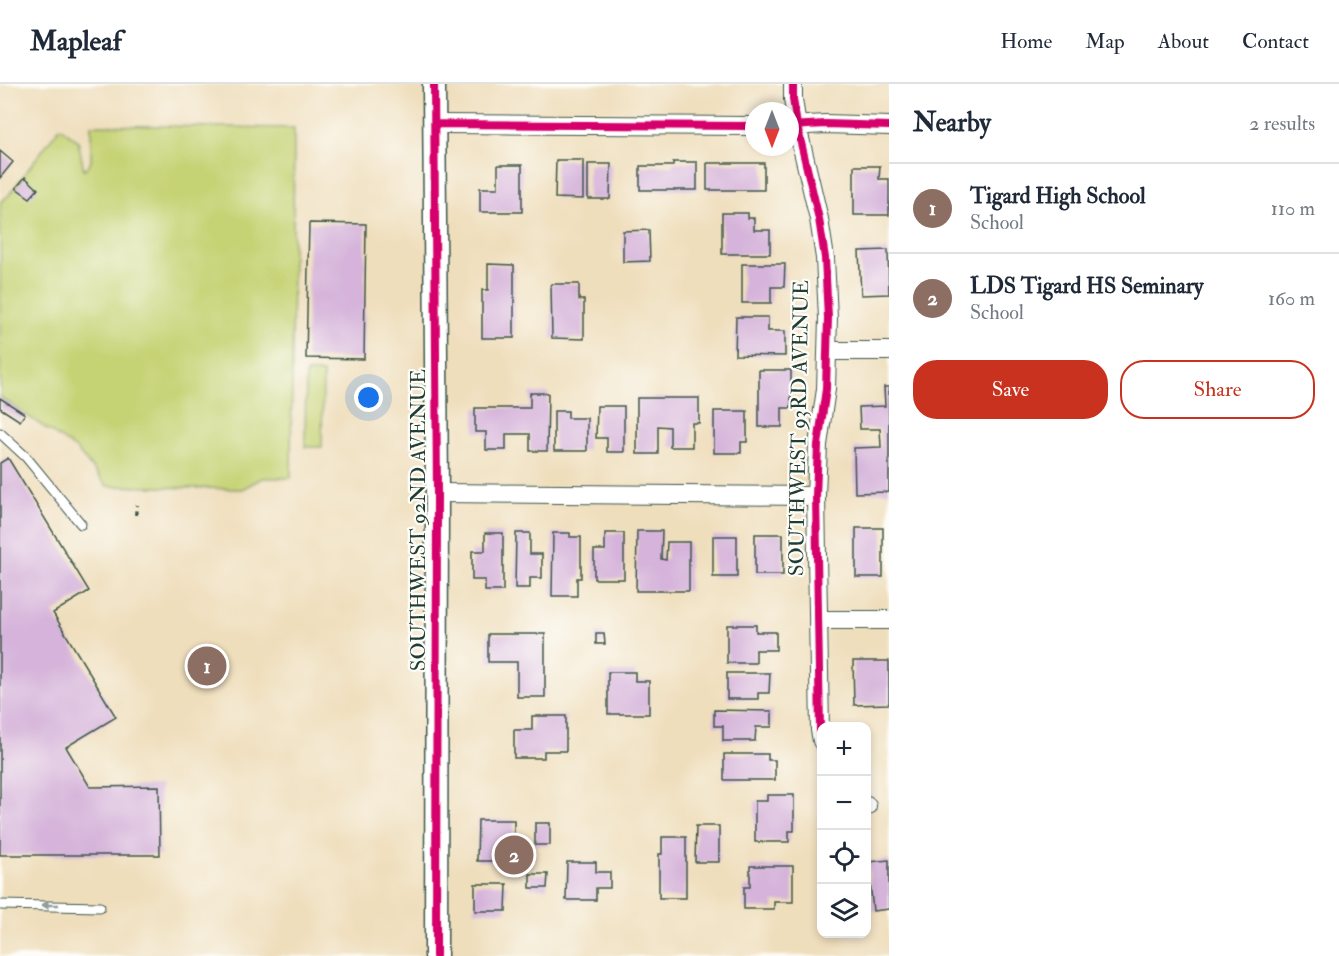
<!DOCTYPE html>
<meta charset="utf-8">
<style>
body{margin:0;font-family:"IM FELL Double Pica",serif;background:#f2f2f3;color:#1f2937}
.controls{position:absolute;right:18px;bottom:18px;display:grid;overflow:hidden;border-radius:12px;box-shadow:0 3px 9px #0003}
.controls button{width:54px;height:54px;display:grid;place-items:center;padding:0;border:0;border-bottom:2px solid #e0e1e3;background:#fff;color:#1f2937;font:30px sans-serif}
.compass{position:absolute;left:745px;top:18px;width:54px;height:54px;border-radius:50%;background:#fff;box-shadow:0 3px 9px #0003;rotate:180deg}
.you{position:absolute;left:369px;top:314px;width:21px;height:21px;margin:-15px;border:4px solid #fff;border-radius:50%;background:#1a73e8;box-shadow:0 0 0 9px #1a73e833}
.badge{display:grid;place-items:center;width:39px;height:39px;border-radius:50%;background:#c8321e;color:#fff;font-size:20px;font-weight:700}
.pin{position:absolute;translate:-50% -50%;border:3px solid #fff;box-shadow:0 2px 6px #0006}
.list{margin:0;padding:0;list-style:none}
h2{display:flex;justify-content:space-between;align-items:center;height:78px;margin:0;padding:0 24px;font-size:26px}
h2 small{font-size:20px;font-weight:400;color:#747a83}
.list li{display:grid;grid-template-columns:39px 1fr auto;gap:18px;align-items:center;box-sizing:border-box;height:90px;padding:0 24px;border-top:2px solid #e0e1e3}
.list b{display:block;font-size:22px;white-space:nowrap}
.list p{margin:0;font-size:20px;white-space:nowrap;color:#747a83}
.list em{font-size:20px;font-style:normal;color:#747a83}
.actions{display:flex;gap:12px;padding:18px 24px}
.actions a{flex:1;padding:14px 0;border:2px solid #c8321e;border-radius:24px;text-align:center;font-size:21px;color:#c8321e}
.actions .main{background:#c8321e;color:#fff}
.icon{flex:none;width:33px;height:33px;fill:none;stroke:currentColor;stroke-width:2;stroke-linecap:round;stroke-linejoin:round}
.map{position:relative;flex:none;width:889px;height:872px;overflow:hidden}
header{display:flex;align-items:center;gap:36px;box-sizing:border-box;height:84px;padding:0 30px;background:#fff;border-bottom:2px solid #e0e1e3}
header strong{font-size:28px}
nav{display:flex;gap:33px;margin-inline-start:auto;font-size:21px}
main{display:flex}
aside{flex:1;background:#fff}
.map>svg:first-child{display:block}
.green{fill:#c6d375;stroke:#728854;stroke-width:1.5}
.building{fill:#d5b3da}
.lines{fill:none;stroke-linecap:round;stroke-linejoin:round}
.service-casing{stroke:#3e5548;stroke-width:11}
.minor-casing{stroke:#3e5548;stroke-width:20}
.tertiary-casing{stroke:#3e5548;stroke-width:25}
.path{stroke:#3e5548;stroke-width:4;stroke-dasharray:4.5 4.5;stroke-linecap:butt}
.service{stroke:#fff;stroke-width:9}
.minor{stroke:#fff;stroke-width:18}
.tertiary{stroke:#fff;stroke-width:22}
.cycleway-casing{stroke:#fdfcf7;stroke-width:11}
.cycleway{stroke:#d6006c;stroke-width:8}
.oneway{fill:#8f9e9a}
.labels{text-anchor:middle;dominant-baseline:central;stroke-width:4.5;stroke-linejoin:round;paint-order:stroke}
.street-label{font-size:21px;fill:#1f3d34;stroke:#fdfcf7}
</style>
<header>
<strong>Mapleaf</strong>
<nav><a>Home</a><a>Map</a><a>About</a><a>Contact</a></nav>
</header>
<main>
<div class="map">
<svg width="889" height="872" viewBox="0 0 889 872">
<rect width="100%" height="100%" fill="#fdfcf7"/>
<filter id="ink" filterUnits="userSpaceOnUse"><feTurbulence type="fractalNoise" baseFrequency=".0167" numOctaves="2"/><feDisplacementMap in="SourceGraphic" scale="12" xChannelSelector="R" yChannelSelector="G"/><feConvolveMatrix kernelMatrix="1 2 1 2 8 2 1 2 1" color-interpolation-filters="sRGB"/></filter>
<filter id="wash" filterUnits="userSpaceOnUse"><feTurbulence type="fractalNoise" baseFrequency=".008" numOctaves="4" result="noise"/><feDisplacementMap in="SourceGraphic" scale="24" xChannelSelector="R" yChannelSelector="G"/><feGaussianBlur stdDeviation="1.35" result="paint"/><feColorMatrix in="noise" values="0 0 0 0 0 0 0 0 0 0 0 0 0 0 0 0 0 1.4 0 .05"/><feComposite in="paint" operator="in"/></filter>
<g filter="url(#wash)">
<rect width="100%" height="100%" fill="#efdebc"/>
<!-- green -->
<path class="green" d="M91,41l203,3 -3,350h-29l-20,11 -135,-3 -31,-37 -76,-52v-195l8,-6 52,-69 18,14 6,29 7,-8z
M306,289h17l-1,74h-17z"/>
<g id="blocks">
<!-- building -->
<path class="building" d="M0,67l13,11 -13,16z
M556,76h27v39l-28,-1z
M673,78h24v28h-57v-24h33z
M707,79h57v27h-57z
M588,80h23l-1,35h-22z
M498,81h24v47h-42v-24h18z
M854,82h26l-1,13h10v36h-35z
M25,93l13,12 -8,9 -14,-10z
M722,129h26v5h6v12h16v24h-48z
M309,139l57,1 -2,135 -58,-1z
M649,146l1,31 -27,1v-31z
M888,166l1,44 -28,1 -2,-44z
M488,180l26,1v73h-32v-48h6z
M742,180h43l-1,23h-13v16h-29z
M551,200h28v16h5v39l-32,-1z
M736,233h32v14h17v25l-50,-1z
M759,286h32v38h-9v19h-23z
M884,303h5v105l-34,1 -1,-45 27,-1 -1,-18h-20l-1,-22 26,-1z
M530,309h18l-1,58h-17v-17h-24v16h-20v-18h-11v-24h55z
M0,314l25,16 -5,7 -20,-13z
M637,314h62v25h-7v24h-22v-20l-12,-1v28h-21z
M597,322h27v46h-17v-14h-11z
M554,327h14v7h19v33h-33z
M714,327h33v31h-6v11h-27z
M8,374l81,133 -36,22 63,104 -50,30 24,40 69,-1 1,69h-160v-392z
M856,444h27v49h-27z
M637,447h25l-1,28 5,1 1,-18h22v49h-53z
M485,449h18v58h-18v-11h-13v-29h13z
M516,449h14v21h12v24h-12v10h-15z
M553,449h17v4h11v41h-4v18h-25z
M605,449h19v46h-30v-29h11z
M755,450h28v41h-28z
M713,452h24v41h-24z
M727,541h29v7h20v18h-20v13h-29z
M596,549h8l1,11h-9z
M488,550h57v63h-28v-35h-29z
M853,577h36v43l-35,1z
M608,588h27v9h14v33h-41z
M727,589h43l-1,20h-11v6h-31z
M714,626l58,1v16h-16l-1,14h-32v-15h-9z
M532,632h34v35h-22v7h-30v-28h18z
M724,670h44v6h7v20h-51z
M767,711h27v36h-5v11h-34v-41h12z
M478,736h36v41h-37z
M535,739h15v22h-15z
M696,742h23v36h-24z
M662,753h24v61h-27v-44h3z
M889,776v49l-16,2 -5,-49z
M567,778h29v10h14v16h-14v12h-30z
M750,782h43v36h-19v7h-30v-22h6z
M530,790h18l-1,14h-17z
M475,800h32l-1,27h-31z"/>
</g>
</g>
<g filter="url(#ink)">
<use href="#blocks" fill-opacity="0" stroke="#3e5548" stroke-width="1.5"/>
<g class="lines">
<defs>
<path id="service" d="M0,349l26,24 55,67
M0,821l100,2"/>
<path id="minor" d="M793,0v15l4,27 22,93 6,39 3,60 -2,71 -8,56 -2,51 4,234 2,11
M435,40l319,2
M790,42l36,-2 63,2
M828,267h61
M437,409l379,3
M818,536h71
M866,722h1"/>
<path id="tertiary" d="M434,0l3,409 -1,463"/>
</defs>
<!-- service casing -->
<use href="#service" class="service-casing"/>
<!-- minor casing -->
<use href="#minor" class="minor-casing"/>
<!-- tertiary casing -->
<use href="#tertiary" class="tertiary-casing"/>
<!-- path -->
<path class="path" d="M136,431l1,-10"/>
<!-- service -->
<use href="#service" class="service"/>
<!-- minor -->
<use href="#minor" class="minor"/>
<!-- tertiary -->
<use href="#tertiary" class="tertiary"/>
<defs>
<path id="cycleway" d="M434,0l3,409 -1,463
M793,0v15l4,27 22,93 6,39 3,60 -2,71 -8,56 -2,51 4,234 2,11
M435,40l319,2
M790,42l36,-2 63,2"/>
</defs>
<!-- cycleway casing -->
<use href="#cycleway" class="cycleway-casing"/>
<!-- cycleway -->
<use href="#cycleway" class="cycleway"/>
</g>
<!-- one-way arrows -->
<defs><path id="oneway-solid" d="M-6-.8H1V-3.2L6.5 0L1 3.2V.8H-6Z" transform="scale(1.5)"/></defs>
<use class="oneway" href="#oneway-solid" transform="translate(50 821) rotate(180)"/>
</g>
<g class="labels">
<!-- street labels -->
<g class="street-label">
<text transform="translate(799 344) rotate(-89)">SOUTHWEST 93RD AVENUE</text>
<text transform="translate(418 436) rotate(-90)">SOUTHWEST 92ND AVENUE</text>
</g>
</g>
</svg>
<div class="controls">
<button>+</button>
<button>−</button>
<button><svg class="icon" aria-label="locate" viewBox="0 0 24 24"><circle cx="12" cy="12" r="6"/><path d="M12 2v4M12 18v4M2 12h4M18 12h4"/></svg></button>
<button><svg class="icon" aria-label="layers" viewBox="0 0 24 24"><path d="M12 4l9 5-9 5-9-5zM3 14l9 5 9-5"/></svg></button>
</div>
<svg class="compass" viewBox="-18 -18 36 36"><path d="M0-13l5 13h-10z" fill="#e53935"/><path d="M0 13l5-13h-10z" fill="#747a83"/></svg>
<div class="you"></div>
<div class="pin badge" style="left:207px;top:582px;background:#8d6e63">1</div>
<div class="pin badge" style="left:514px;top:771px;background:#8d6e63">2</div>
</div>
<aside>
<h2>Nearby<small>2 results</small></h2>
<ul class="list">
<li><span class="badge" style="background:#8d6e63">1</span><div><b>Tigard High School</b><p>School</p></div><em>110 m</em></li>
<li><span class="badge" style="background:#8d6e63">2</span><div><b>LDS Tigard HS Seminary</b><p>School</p></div><em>160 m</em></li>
</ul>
<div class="actions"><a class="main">Save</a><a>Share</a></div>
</aside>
</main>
